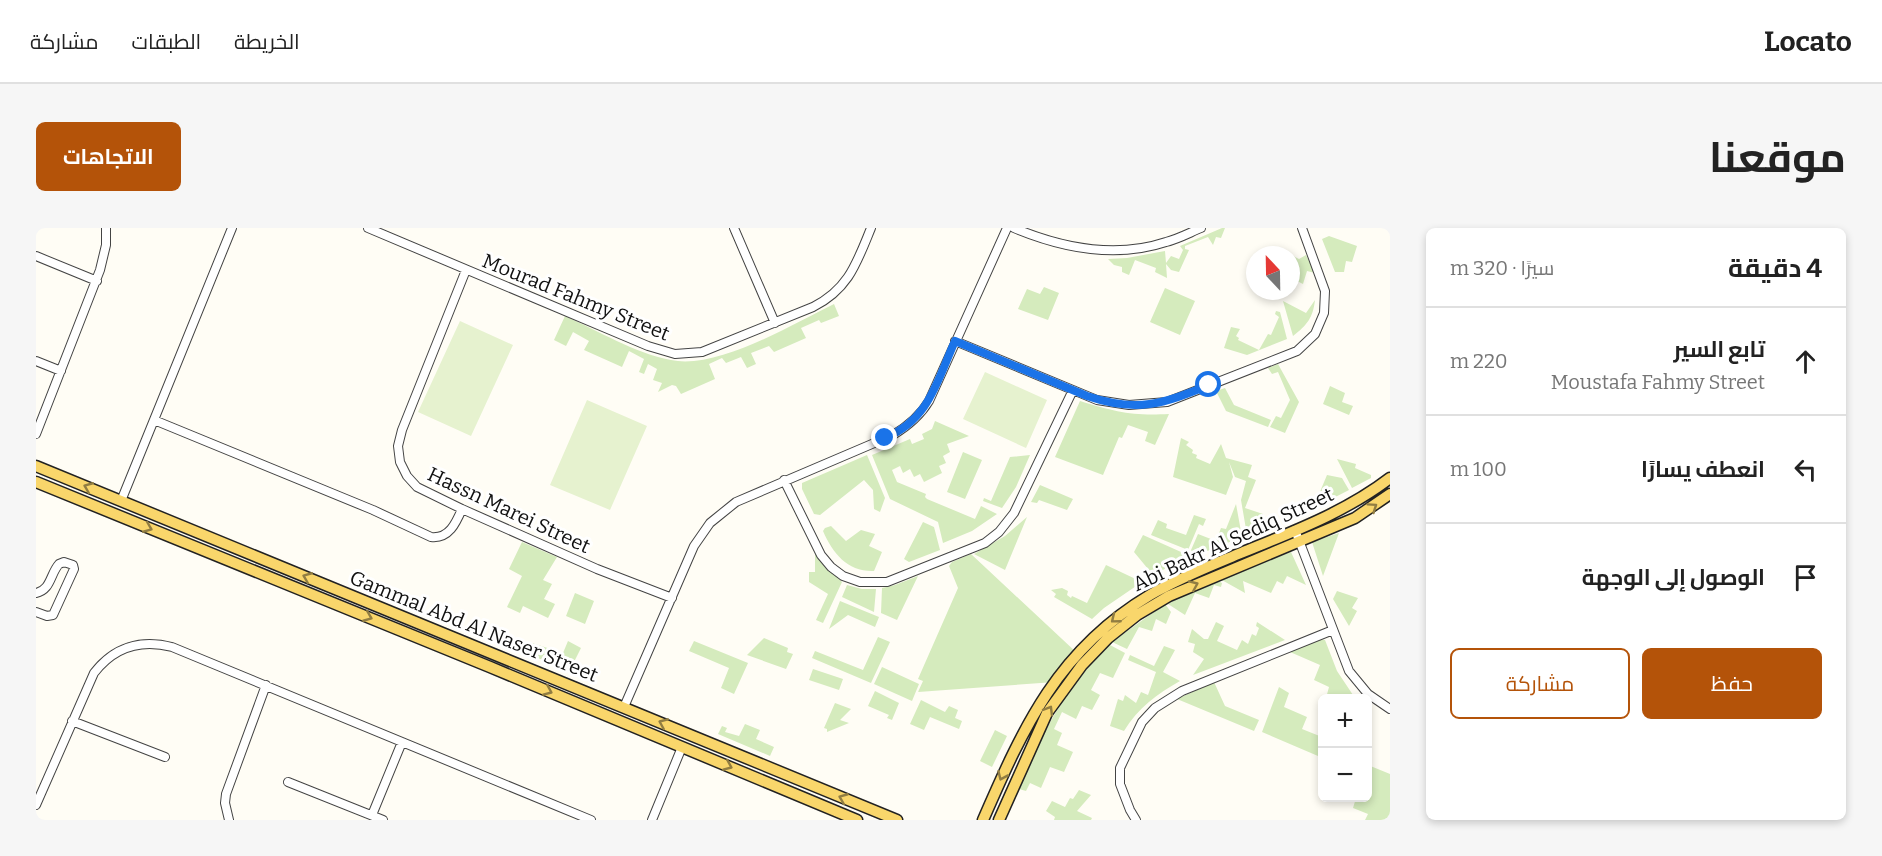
<!DOCTYPE html>
<html lang="ar">
<meta charset="utf-8">
<style>
body{margin:0;font-family:Bitter,Cairo,serif;background:#f6f6f6;color:#222;direction:rtl}
.controls{position:absolute;right:18px;bottom:18px;display:grid;overflow:hidden;border-radius:9px;box-shadow:0 3px 9px #0003}
.controls button{width:54px;height:54px;display:grid;place-items:center;padding:0;border:0;border-bottom:2px solid #e0e0e0;background:#fff;color:#222;font:30px sans-serif}
.compass{position:absolute;left:1210px;top:18px;width:54px;height:54px;border-radius:50%;background:#fff;box-shadow:0 3px 9px #0003;rotate:338deg}
.stop{position:absolute;width:18px;height:18px;margin:-14px;border:4px solid #1a73e8;border-radius:50%;background:#fff}
.stop.end{background:#1a73e8;border-color:#fff;box-shadow:0 2px 6px #0008}
.list{margin:0;padding:0;list-style:none}
h2{display:flex;justify-content:space-between;align-items:center;height:78px;margin:0;padding:0 24px;font-size:26px}
h2 small{font-size:20px;font-weight:400;color:#767676}
.list li{display:grid;grid-template-columns:39px 1fr auto;gap:18px;align-items:center;box-sizing:border-box;height:108px;padding:0 24px;border-top:2px solid #e0e0e0}
.list b{display:block;font-size:22px;white-space:nowrap}
.list p{margin:0;font-size:20px;white-space:nowrap;color:#767676}
.list em{font-size:20px;font-style:normal;color:#767676}
.actions{display:flex;gap:12px;padding:18px 24px}
.actions a{flex:1;padding:14px 0;border:2px solid #b45309;border-radius:9px;text-align:center;font-size:21px;color:#b45309}
.actions .main{background:#b45309;color:#fff}
.icon{flex:none;width:33px;height:33px;fill:none;stroke:currentColor;stroke-width:2;stroke-linecap:round;stroke-linejoin:round}
.map{position:relative;flex:none;width:1354px;height:592px;overflow:hidden;direction:ltr;border-radius:9px}
header{display:flex;align-items:center;gap:36px;box-sizing:border-box;height:84px;padding:0 30px;background:#fff;border-bottom:2px solid #e0e0e0}
header strong{font-size:28px}
nav{display:flex;gap:33px;margin-inline-start:auto;font-size:21px}
.intro{display:flex;align-items:center;justify-content:space-between;box-sizing:border-box;height:144px;padding:0 36px}
h1{margin:0;font-size:42px}
.button{padding:15px 27px;border-radius:9px;background:#b45309;color:#fff;font-size:21px;font-weight:700}
main{display:flex;gap:36px;padding:0 36px}
aside{flex:1;background:#fff;border-radius:9px;box-shadow:0 3px 9px #0003}
.map>svg:first-child{display:block}
.green{fill:#d5ebbd}
.pitch{fill:#e6f2cf}
.lines{fill:none;stroke-linecap:round;stroke-linejoin:round}
.minor-casing{stroke:#444;stroke-width:10}
.major-casing{stroke:#222;stroke-width:13}
.minor{stroke:#fff;stroke-width:8}
.major{stroke:#f9d66b;stroke-width:10}
.oneway{stroke:#917d42}
.route{stroke:#1a73e8;stroke-width:8}
.labels{text-anchor:middle;dominant-baseline:central;stroke-width:6;stroke-linejoin:round;paint-order:stroke}
.street-label{font-size:20px;fill:#111;stroke:#fff}
</style>
<header>
<strong>Locato</strong>
<nav><a>الخريطة</a><a>الطبقات</a><a>مشاركة</a></nav>
</header>
<div class="intro"><h1>موقعنا</h1><a class="button">الاتجاهات</a></div>
<main>
<aside>
<h2>4 دقيقة<small>سيرًا · 320 m</small></h2>
<ul class="list">
<li><svg class="icon" aria-label="ahead" viewBox="0 0 24 24"><path d="M12 20V5M6 11l6-6 6 6"/></svg><div><b>تابع السير</b><p>Moustafa Fahmy Street</p></div><em>220 m</em></li>
<li><svg class="icon" aria-label="left" viewBox="0 0 24 24"><path d="M17 20v-9H6M10 6l-5 5 5 5"/></svg><div><b>انعطف يسارًا</b></div><em>100 m</em></li>
<li><svg class="icon" aria-label="arrive" viewBox="0 0 24 24"><path d="M6 21V4h12l-3 4 3 4H6"/></svg><div><b>الوصول إلى الوجهة</b></div></li>
</ul>
<div class="actions"><a class="main">حفظ</a><a>مشاركة</a></div>
</aside>
<div class="map">
<svg width="1354" height="592" viewBox="0 0 1354 592">
<rect width="100%" height="100%" fill="#fffdf5"/>
<!-- green -->
<path class="green" d="M1186,0h3l-4,10 -5,-1 -3,8 -5,-8 -23,9v3l4,1 -10,22 -8,-2 -5,-6 1,14 -12,-6 1,-4 -21,-8 -6,15 -7,-3v-5l-8,-2 -6,-6 19,-1 38,-7 1,12 5,-7 8,3 4,-9 -3,-4z
M1293,8l28,10 -5,16 -6,-1 -2,11h-9l-13,-33z
M1255,27l8,4 7,-4 9,18 -8,-2 -4,13 -12,-6z
M1008,59l15,6 -11,27 -30,-11 9,-20 13,5z
M1129,60l30,13 -15,34 -30,-13z
M1279,72c-2,18 -8,25 -22,36l-10,-35 23,12z
M798,76l5,12 -18,7 -2,-3 -18,8 5,10 -32,14 -5,-6 -18,7 5,11 -9,4 -6,-11 -15,6 -4,-5 -13,6 6,15 -34,15 -5,-8 -4,-1 -14,7 4,-9 -9,-3 4,-11 -9,-5 -4,10 -5,-2 5,-13 -15,-8 -7,16 -38,-17 5,-9 -16,-9 -7,14 -12,-6 11,-24c34,15 69,37 106,44 46,10 122,-36 163,-56z
M1240,83l4,1 7,27 -40,16 -23,-7 7,-21 9,2 -4,7 3,2 -1,2 21,10 9,-16 3,1 8,-18 -4,-3z
M1242,136l21,38 -14,31 -15,-6 6,-11 5,2 9,-18 -12,-28 -6,2 -4,-6z
M1294,158l15,7 -3,9 11,4 -4,9 -26,-11z
M1189,160l9,17 37,15 -3,7 -42,-16 -10,-20z
M1044,173c36,11 52,15 89,13l-14,31 -10,-4 3,-9 -20,-7 -6,13 -3,-1 -16,38 -48,-18z
M899,193l34,15 -22,8 3,8 -7,4 3,7 -7,3 3,7 -18,9 -4,-8 -6,3 -4,-8 -7,4 -3,-7 -8,4 5,12 29,12 -1,3 2,2 48,20 6,-13 16,8 -25,17 -29,12 -5,-21 -48,-23 -18,-44 38,-16 2,5 12,-5 -2,-5 10,-5z
M1145,210l8,4 -3,3 7,5 -1,3 5,2 -1,3 14,6 11,-20 5,14 26,7 -4,12 8,3 -11,28 18,6 -3,6 13,4 -26,11 -6,-35 5,-19 -11,-4 -6,-15 4,15 -7,18 -53,-18z
M927,224l19,8 -17,39 -18,-7z
M831,227l18,43 -5,14 -6,-3 -1,-19 -9,-10 -44,35 -6,-1 -12,-25v-6z
M994,227l-14,32 -14,21 -19,-7 1,-3 7,3 19,-44z
M1301,231l19,5 -1,4 16,7v3l-19,10z
M1291,247l15,3 7,12 -33,17 -2,-1z
M1004,257l33,14 -6,11 -28,-10 -2,3 -6,-1z
M1200,276l6,33 -47,19 -4,-6 7,-16 18,7 5,-13 5,1z
M1158,287l12,4 -3,7 -4,-2 -11,26 -37,-15 7,-15 9,4 -1,4 20,7z
M991,289l-22,53 -31,-16 31,-18z
M887,294l11,5 6,23 -31,12 -5,-3z
M795,298l15,15 15,-11 14,4 -6,12 13,6 -8,19c-26,1 -41,-17 -51,-40l2,-3z
M1303,305l-16,43 -11,-34z
M1107,307l47,21 -37,19 -19,-23z
M486,314l35,15 -14,23 9,4 -8,15 11,5 -7,14 -25,-12 -3,7 -13,-6 15,-31 -13,-7z
M1255,324l15,33 -19,-9 -4,8 -6,-3 -6,12 -28,-12 2,12 -25,-14z
M779,326l27,28 -19,41 -7,-3 12,-26 -19,-12v-10h6z
M935,326l106,99 78,-57 -61,46 -33,41 -41,58 35,-59 -137,10 5,-11 -5,-2 40,-91 -9,-22 3,-4z
M1070,337l36,17 -38,26 -12,11 -38,-22 2,-3 -5,-4 11,-2 6,3 -1,4 4,3 1,-2 15,7z
M882,348l-21,44 -16,-7 1,-25 13,-3z
M1180,352l6,3 -1,4 -7,-2 -5,13 -14,-5 -10,22 -17,-11 23,-14z
M811,357l15,4h14l-2,23 -32,-15z
M1301,363l21,7 -6,10 5,3 -8,15 -16,-27z
M539,365l19,8 -9,23 -19,-8z
M804,373l39,16 -4,10 -27,-12 -19,14z
M1129,376l6,8 -5,12 -10,-5 -4,12 -13,-4 -12,22 -15,-7z
M1180,394l8,4 -7,15 20,9 5,-10 6,4 4,-10 4,2 3,-8 -3,-2 1,-4 28,18 -92,35 11,-16 -11,-7 2,-8 -7,-2 4,-13 12,10h4z
M842,409l12,5 -19,41 -59,-25 3,-7 48,19z
M728,410l24,10 -1,4 6,2 -7,15 -39,-14z
M1284,411l5,1 12,31 18,27h-29l3,-11 -15,-7 6,-15 -30,-13z
M532,413l13,7 -11,22 -43,-16 5,-11 31,10z
M658,413l54,22 -14,31 -13,-6 8,-20 -40,-17z
M1074,417l15,8 -12,25 -13,-5 -9,17 9,5 -8,15 -10,-4 -6,13 -14,-7 -8,17 8,4 -5,12 16,7 -9,20 -14,-5 -9,21 -11,-5 -4,8 -7,-2c20,-52 49,-106 91,-144z
M1128,418l11,4 -12,22 17,9c-23,13 -42,27 -56,50l-14,-5 8,-27 5,2 2,-6 11,8 5,-11 7,3 8,-23 -28,-12 2,-5 24,11z
M846,439l37,17 -7,17 -38,-17z
M777,441l30,10 -4,11 -30,-10z
M1178,454l11,24 34,14 -5,11 -77,-32z
M1243,459l10,6 -5,14 23,10 -5,12 20,8 -4,19 -56,-24z
M839,463l24,12 -7,17 -5,-2 2,-3 -21,-9z
M885,472l24,12 4,-6 9,4 -3,8 7,3 -3,8 -29,-12 -6,13 -14,-6z
M799,475l16,6 -11,11 9,3 -22,9v-3l-3,-1z
M709,496l15,6 -4,9 18,8 -4,9 -52,-22 4,-8 5,2 -2,4 14,4z
M959,502l12,6 -15,31 -12,-6z
M1332,537l22,9v46h-25l3,-6 -15,-6 3,-10h12z
M1043,562l12,5 -14,16 15,7 -1,2h-37l1,-3 -9,-6 6,-10 13,6 5,-9 3,1z"/>
<!-- pitch -->
<path class="pitch" d="M424,93l53,24 -42,91 -53,-24z
M949,144l62,28 -21,48 -63,-29z
M551,172l60,26 -37,84 -60,-25z"/>
<g class="lines">
<defs>
<path id="minor" d="M332,0l280,118 27,8 27,-2 111,-45c36,-18 44,-45 58,-79
M698,0l41,95
M978,0c48,20 101,31 152,14 12,-3 23,-9 35,-14
M0,28l61,25
M430,42l-64,160 -4,16 2,16 7,14 10,11 45,22 135,60 75,29
M919,113l142,59 32,5 38,-3 130,-51 18,-17 9,-21 1,-22 -23,-63
M0,133l25,10
M118,192l219,90 58,27c18,2 25,-14 31,-28
M0,206l64,-164 6,-25v-17
M748,252l37,75 10,12 12,9 17,6h27l98,-39 14,-11 15,-19 59,-123
M85,273l111,-273
M1259,302l54,141 19,23 22,15
M0,365c15,-3 14,-19 23,-29l5,-2 9,3 1,4 -21,46 -6,1 -11,-4
M588,479l70,-161 16,-23 26,-21 157,-67c15,-9 27,-19 36,-34l78,-173
M36,493l93,36
M252,554l95,38
M0,577l58,-132c20,-26 47,-34 78,-26l419,173
M336,587l30,-73
M193,592l-4,-17 1,-9 40,-109
M616,592l30,-73
M1100,592l-6,-10 -10,-26v-16l22,-46 13,-14 27,-17 151,-61"/>
<path id="major" d="M0,238l861,354
M0,254l454,185 367,153
M947,592c41,-94 75,-170 167,-225 29,-17 60,-29 91,-42 51,-21 105,-41 149,-75
M963,592l48,-107 35,-48 26,-27 29,-23 32,-19 186,-78 35,-24"/>
</defs>
<!-- minor casing -->
<use href="#minor" class="minor-casing"/>
<!-- major casing -->
<use href="#major" class="major-casing"/>
<!-- minor -->
<use href="#minor" class="minor"/>
<!-- major -->
<use href="#major" class="major"/>
</g>
<!-- one-way arrows -->
<defs><path id="oneway-chevron" d="M-2-3.5L2.5 0L-2 3.5" fill="none" stroke-width="1.6" stroke-linecap="round" stroke-linejoin="round" transform="scale(1.5)"/></defs>
<g class="oneway">
<use href="#oneway-chevron" transform="translate(52 259) rotate(-158)"/>
<use href="#oneway-chevron" transform="translate(1337 279) rotate(-34)"/>
<use href="#oneway-chevron" transform="translate(112 300) rotate(22)"/>
<use href="#oneway-chevron" transform="translate(271 349) rotate(-158)"/>
<use href="#oneway-chevron" transform="translate(1158 357) rotate(-23)"/>
<use href="#oneway-chevron" transform="translate(332 389) rotate(22)"/>
<use href="#oneway-chevron" transform="translate(1079 391) rotate(141)"/>
<use href="#oneway-chevron" transform="translate(512 463) rotate(23)"/>
<use href="#oneway-chevron" transform="translate(1013 482) rotate(-59)"/>
<use href="#oneway-chevron" transform="translate(627 495) rotate(-157)"/>
<use href="#oneway-chevron" transform="translate(692 538) rotate(23)"/>
<use href="#oneway-chevron" transform="translate(966 548) rotate(114)"/>
<use href="#oneway-chevron" transform="translate(807 570) rotate(-158)"/>
</g>
<g class="lines">
<!-- route -->
<path class="route" d="M849,210c44,-18 52,-57 70,-97l132,55c50,17 76,8 122,-11"/>
</g>
<g class="labels">
<!-- street labels -->
<g class="street-label">
<text transform="translate(540 69) rotate(22)">Mourad Fahmy Street</text>
<text transform="translate(473 282) rotate(25)">Hassn Marei Street</text>
<text transform="translate(1197 311) rotate(-25)">Abi Bakr Al Sediq Street</text>
<text transform="translate(438 398) rotate(22)">Gammal Abd Al Naser Street</text>
</g>
</g>
</svg>
<div class="controls">
<button>+</button>
<button>−</button>
</div>
<svg class="compass" viewBox="-18 -18 36 36"><path d="M0-13l5 13h-10z" fill="#e53935"/><path d="M0 13l5-13h-10z" fill="#767676"/></svg>
<div class="stop" style="left:1173px;top:157px"></div>
<div class="stop end" style="left:849px;top:210px"></div>
</div>
</main>
